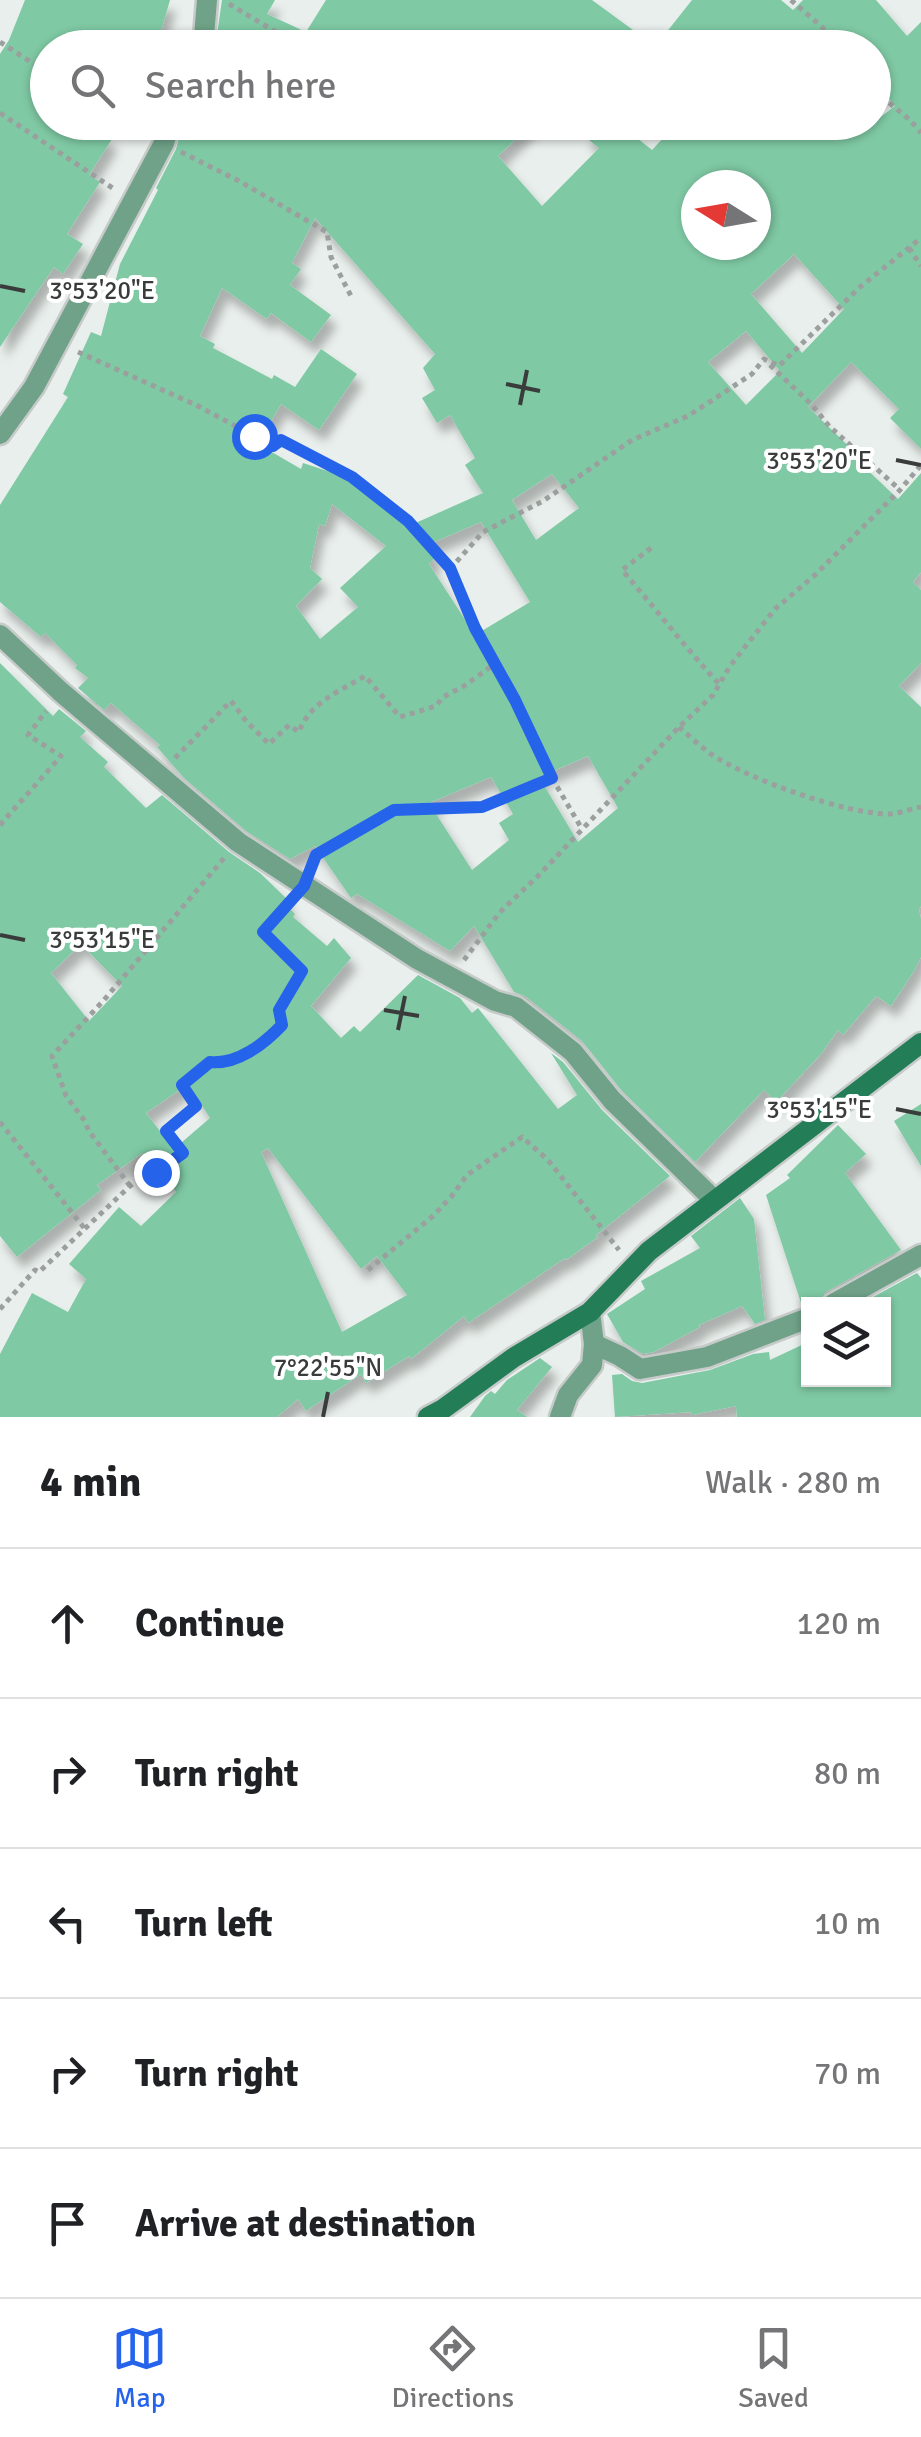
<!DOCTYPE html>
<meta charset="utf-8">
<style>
body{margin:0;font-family:Signika,sans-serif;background:#f6f6f6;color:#202124}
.controls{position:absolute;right:30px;bottom:30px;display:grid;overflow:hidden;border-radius:0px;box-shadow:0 2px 8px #0004}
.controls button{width:90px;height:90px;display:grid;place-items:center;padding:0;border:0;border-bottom:2px solid #e0e0e0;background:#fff;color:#202124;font:50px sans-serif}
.compass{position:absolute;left:681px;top:170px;width:90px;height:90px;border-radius:50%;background:#fff;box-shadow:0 2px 8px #0004;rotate:281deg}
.stop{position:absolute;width:30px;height:30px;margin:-22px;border:8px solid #2563eb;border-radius:50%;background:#fff}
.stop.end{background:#2563eb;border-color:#fff;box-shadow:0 2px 10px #0008}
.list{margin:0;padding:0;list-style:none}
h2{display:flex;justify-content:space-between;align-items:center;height:130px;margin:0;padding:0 40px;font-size:42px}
h2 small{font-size:32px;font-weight:400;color:#757577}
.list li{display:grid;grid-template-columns:65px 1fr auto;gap:30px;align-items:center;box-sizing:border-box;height:150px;padding:0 40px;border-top:2px solid #e0e0e0}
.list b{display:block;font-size:38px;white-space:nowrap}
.list em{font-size:32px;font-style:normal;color:#757577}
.icon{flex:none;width:55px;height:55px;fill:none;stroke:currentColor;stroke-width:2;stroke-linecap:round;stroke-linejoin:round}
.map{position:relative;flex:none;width:921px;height:1417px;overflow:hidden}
.search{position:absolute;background:#fff;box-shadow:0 2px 8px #0004;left:30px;right:30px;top:30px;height:110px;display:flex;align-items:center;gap:25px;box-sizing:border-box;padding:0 35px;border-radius:55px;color:#757577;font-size:38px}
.sheet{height:880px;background:#fff}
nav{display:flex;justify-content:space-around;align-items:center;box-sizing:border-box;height:140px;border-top:2px solid #e0e0e0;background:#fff;font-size:28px;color:#757577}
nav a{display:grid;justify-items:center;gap:5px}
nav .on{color:#2563eb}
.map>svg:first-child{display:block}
.building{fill:#7fc9a4;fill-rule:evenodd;filter:url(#shadow)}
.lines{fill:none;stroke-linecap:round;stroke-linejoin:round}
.minor-casing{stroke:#c6cbc9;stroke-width:25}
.tertiary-casing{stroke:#c6cbc9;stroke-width:25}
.secondary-casing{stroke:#c6cbc9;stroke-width:25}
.path{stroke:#9b9f9d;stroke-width:5;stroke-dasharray:5 5;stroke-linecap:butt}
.minor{stroke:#6fa288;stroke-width:20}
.tertiary{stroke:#6fa288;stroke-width:20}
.secondary{stroke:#237d57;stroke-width:20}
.route{stroke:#2563eb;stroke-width:12}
.ticks{fill:none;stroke:#3a3c3b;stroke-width:4}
.ticks-label{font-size:25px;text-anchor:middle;fill:#3a3c3b;stroke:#fff;stroke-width:8;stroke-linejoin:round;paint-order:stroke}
</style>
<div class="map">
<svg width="921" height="1417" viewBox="0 0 921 1417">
<defs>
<filter id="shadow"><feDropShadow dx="6" dy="11" stdDeviation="5" flood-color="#0004"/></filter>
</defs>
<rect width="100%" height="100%" fill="#e9efec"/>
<!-- building -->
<path class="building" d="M25,0h145l-14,48h-108v74h37l27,17 -23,36 11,7 -33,52 16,10 -20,30 -9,-7 -54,80v-293l9,-14z
M222,0h53l-8,14 39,18 20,-32h266l41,30 -18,18h-400z
M692,0h89l12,10 10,-10h73l31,36 14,-14v427l-31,-31 9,-9 -48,-47 -43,45 53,51 -3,3 40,38 23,-26v99l-8,10 8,8v73l-22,23 22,21v199l-2,4 2,9v38l-7,14 -23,35 -15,-10 -33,39 -5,-5 -17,24 -45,48 -12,-12 -69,72 -73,-71 -40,-50 -57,-45 -11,-4 -40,-66 -24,25 -93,-57 -6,4 -36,-52 -25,13 -44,-28 -62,-53 -27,-31 3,-2 -49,-42 -7,7 -26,-22 10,-10 -13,-10 2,-3 -32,-32 -4,4 -41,-35v-97l68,-108 -5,-3 28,-62 10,4 19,-72 38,-74 -2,-2 20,-39 7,-27h351l-36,34 44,50 57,-58 -15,-12 11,-14h22l35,28 26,-28h196l21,-16 -21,-27v-31h-220zM696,185h60v60h-60zM315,218l120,136 -12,14 12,22 -13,8 15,25 13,-8 25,43 -10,7 18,28 -72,32 -59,-46 -49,-16 -2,6 -43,-25 23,-40 38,26 38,-56 -36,-25 -26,38 -21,-12 -2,4 -59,-31 2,-4 -15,-8 22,-48 45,31 4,-6 40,29 20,-27 -41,-30 11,-16 -9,-6zM794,254l50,55 -42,44 -51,-59zM746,331l34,40 -34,34 -38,-43zM552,474l27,34 -43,32 -24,-40zM332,504l54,42 -46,42 18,19 -38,32 -24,-33 26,-27 -12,-11 9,-44 6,2zM481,522l49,80 -55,33 -46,-71 8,-8 -10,-11zM588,756l30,52 -40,34 -39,-65zM491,777l22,37 -14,9 10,17 -37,30 -43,-67z
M0,663l53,53 6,-7 27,22 -6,6 28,25 -4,5 42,41 16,-13 67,57 31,21 28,27 -3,4 10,10 -2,3 34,29 7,-8 17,20 -40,48 30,32 13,-12 6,6 58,-57 42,23 12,15 6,-5 80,101 19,-14 -26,-42 12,9 39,48 68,66 -74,59 2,2 -32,23 -1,-2 -97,65 -4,-7 -53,43 -2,-3 -43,27 -5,-9 -55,37 -8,-12 -21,18h-277v-63l32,-61 36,19 18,-33 -17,-15 50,-57 22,19 35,-34 -24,-34 -4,3 -6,-8 -45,32 4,5 -84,67 -17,-21zM81,944l41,42 -33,35 -38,-48zM188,1084l22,34 -36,31 -28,-36zM268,1148l93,121 16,-13 30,39 -65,37 -81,-180z
M921,1104v62l-27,-45z
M838,1125l28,29 -21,19 56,77 -75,42 -7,11 -17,3 -36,-111 24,-17 -3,-3z
M740,1198l14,21 11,101 -10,4 -13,-18 -43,19 1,2 -46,25 -11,2 -20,-12 -16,-28 38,-25 -4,-8 59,-33 -9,-12z
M917,1273l4,5v139h-184l-1,-11 -44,9 -1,-3 -76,5 -3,-42 10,-1 10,7 10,2 68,-13 43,-16 16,-2 1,8 38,-18v38h76v-76h-24z
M540,1358l12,9 -35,43 10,7h-57l15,-21 6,-5 4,3 12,-14z"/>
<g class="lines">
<defs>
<path id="minor" d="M0,635l61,57 177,150 179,117 78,42 21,6 57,45 39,48 102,100
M833,1304l88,-49
M594,1344l26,12 20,13 67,-12 101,-39"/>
<path id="tertiary" d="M200,48l4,-12 3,-36
M0,434l34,-47 130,-244 6,-21
M560,1417l8,-22 24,-30 2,-21 -4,-32"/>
<path id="secondary" d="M428,1417l15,-8 70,-51 77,-46 59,-61 272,-208"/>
</defs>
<!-- minor casing -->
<use href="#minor" class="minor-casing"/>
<!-- tertiary casing -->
<use href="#tertiary" class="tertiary-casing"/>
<!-- secondary casing -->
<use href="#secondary" class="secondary-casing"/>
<!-- path -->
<path class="path" d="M791,0l31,27 15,21
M229,4l74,44
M0,42l48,31
M874,90l36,30 11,13
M0,113l114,76
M126,122l19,11
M181,152l56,28 90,52 4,25 21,41
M909,248l12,18
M78,352l118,53 77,41 8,-6 71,37 57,44 41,48 25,59 40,72 37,78 -70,29 -88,3 -78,45 -2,7
M770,365l42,40 17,21 70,63
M651,548l-29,22c33,38 63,77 97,114
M450,569l33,-37 60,-31 89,-61 56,-24 64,-42 12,-15 15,7 81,-79 61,-49
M679,727c9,8 19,17 29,25 36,26 139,63 183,62 9,-1 20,-5 30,-7
M175,758l56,-57 15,20 23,23 20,-19 10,7c10,-29 41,-41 66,-56l35,41 36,-11 7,-9 21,-11 32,-23
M552,778l30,51
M0,825l61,-69 -33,-21 18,-24
M464,960l36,-48 38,-36 141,-149 34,-32 17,-29 45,-57 40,-34 85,-85 21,-25
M0,1122l85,107
M130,1186l-41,-55 -5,-11 -18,-24 -14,-40 52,-56 121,-143
M368,1270l65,-54 18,-19 16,-22 55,-38 26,23 71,90
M0,1309l35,-39 4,2 91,-86 22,-17 4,3 27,-19 -17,-22 30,-25 -14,-21 28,-23c27,2 54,-18 72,-37l-3,-15 22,-39 -38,-39 28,-31"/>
<!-- minor -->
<use href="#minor" class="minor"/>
<!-- tertiary -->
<use href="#tertiary" class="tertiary"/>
<!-- secondary -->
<use href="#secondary" class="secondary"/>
</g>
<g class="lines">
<!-- route -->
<path class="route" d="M156,1172l27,-19 -17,-22 30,-25 -14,-21 28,-23c27,3 54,-18 72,-37l-3,-15 23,-39 -39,-39 41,-46 12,-31 78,-45 88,-3 70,-29 -37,-78 -40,-72 -25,-60 -42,-47 -56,-44 -71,-37 -8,6 -19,-10"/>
</g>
<!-- ticks -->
<path class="ticks" d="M0,286l25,5M506,384l34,7M520,405l7,-35M896,460l25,5M0,935l25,5M384,1010l35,6M398,1030l7,-34M896,1109l25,5M323,1417l5,-25"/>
<g class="ticks-label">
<text x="102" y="299">3°53'20"E</text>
<text x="819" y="469">3°53'20"E</text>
<text x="102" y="948">3°53'15"E</text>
<text x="819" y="1118">3°53'15"E</text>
<text x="328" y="1376">7°22'55"N</text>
</g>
</svg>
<div class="controls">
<button><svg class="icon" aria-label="layers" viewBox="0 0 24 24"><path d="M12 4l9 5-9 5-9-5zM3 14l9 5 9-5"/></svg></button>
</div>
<svg class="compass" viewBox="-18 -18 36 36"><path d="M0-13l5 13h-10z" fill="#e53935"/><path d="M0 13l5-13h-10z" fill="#757577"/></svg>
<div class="stop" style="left:254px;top:436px"></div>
<div class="stop end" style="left:156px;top:1172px"></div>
<div class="search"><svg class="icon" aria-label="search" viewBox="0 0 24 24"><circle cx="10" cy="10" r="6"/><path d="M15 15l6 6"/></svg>Search here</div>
</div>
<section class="sheet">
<h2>4 min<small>Walk · 280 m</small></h2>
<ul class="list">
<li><svg class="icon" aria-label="ahead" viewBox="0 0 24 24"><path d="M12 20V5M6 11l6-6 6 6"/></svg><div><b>Continue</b></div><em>120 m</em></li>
<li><svg class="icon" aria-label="right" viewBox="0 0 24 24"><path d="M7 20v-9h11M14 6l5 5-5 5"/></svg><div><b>Turn right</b></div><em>80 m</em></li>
<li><svg class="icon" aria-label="left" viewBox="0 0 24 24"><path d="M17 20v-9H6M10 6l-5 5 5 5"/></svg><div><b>Turn left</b></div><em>10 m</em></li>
<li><svg class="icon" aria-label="right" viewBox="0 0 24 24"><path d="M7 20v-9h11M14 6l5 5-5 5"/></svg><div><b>Turn right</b></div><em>70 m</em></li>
<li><svg class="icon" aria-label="arrive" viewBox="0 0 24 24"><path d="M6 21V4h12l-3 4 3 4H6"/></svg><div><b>Arrive at destination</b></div></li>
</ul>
</section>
<nav>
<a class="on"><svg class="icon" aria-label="map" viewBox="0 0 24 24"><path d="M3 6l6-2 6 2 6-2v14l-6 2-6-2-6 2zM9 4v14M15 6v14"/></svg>Map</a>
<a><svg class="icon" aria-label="directions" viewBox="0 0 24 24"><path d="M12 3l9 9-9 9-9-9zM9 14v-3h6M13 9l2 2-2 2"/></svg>Directions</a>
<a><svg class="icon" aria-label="saved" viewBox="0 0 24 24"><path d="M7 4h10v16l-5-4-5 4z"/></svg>Saved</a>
</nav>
